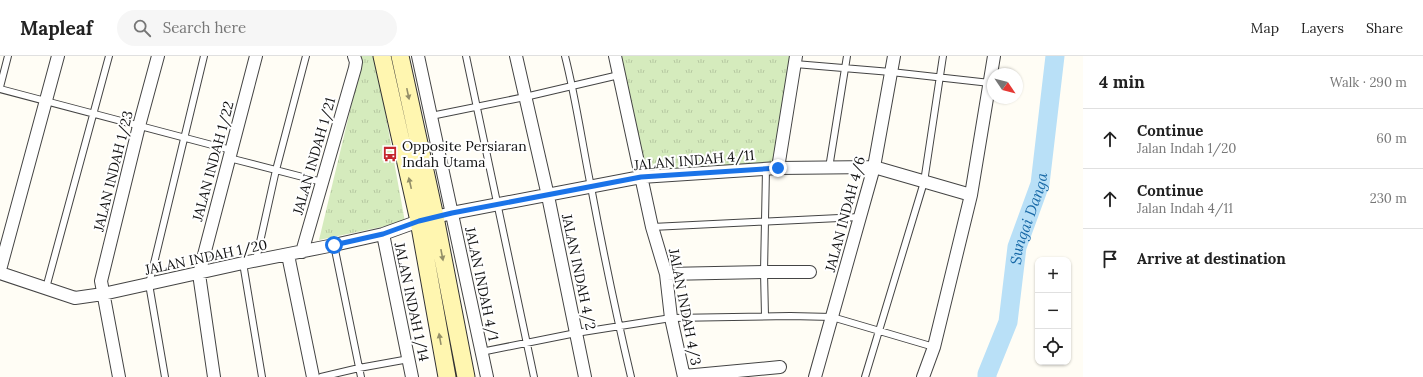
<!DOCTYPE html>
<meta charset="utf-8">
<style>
body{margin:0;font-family:Lora,serif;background:#f6f6f6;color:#222}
.controls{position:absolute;right:12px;bottom:12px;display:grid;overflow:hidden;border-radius:8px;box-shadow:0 1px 3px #0004}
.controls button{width:36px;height:36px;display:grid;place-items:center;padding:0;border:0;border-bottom:1px solid #e0e0e0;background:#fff;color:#222;font:20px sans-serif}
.compass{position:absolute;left:987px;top:12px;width:36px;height:36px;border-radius:50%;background:#fff;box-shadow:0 1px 3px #0004;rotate:125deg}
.stop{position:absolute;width:12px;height:12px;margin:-9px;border:3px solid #1a73e8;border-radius:50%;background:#fff}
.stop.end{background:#1a73e8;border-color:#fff;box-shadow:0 1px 4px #0008}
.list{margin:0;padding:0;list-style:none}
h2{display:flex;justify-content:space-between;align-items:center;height:52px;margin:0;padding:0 16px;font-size:17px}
h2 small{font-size:13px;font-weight:400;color:#767676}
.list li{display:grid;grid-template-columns:26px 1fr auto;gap:12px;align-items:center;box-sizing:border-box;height:60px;padding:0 16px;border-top:1px solid #e0e0e0}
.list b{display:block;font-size:15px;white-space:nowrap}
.list p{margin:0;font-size:13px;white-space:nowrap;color:#767676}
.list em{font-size:13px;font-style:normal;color:#767676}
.icon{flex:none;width:22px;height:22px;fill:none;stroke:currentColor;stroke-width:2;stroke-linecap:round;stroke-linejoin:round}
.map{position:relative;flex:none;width:1083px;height:321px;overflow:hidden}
header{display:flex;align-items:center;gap:24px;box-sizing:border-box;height:56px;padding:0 20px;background:#fff;border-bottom:1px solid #e0e0e0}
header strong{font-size:19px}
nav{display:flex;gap:22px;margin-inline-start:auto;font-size:14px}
.search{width:280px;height:36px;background:#f6f6f6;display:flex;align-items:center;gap:10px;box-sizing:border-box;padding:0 14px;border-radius:22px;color:#767676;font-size:15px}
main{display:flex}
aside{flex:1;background:#fff}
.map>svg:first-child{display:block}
.park{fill:url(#park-tufts)}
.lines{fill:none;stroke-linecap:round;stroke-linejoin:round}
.river{stroke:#b9e0f7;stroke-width:19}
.lane-casing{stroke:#444;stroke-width:8}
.street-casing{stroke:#444;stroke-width:14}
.secondary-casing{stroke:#333;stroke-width:19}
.lane{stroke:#fff;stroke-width:6}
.street{stroke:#fff;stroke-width:12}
.secondary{stroke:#fff6b0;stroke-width:17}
.oneway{fill:#948f68}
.route{stroke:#1a73e8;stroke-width:5}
.labels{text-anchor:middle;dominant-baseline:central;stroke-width:4;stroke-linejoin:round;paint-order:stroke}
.poi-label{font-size:14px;fill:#111;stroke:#fff;text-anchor:start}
.street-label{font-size:14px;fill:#111;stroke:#fff}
.water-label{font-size:15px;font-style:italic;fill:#1768a6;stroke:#fff}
</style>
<header>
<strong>Mapleaf</strong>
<div class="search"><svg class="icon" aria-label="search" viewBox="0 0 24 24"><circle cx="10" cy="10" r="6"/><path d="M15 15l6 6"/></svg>Search here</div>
<nav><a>Map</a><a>Layers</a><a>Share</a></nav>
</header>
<main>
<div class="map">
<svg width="1083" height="321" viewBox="0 0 1083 321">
<defs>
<pattern id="park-tufts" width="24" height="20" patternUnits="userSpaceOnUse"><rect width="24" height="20" fill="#d5ebbd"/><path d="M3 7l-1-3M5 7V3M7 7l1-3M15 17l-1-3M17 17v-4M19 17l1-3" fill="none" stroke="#b6c8a1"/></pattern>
</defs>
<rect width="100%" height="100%" fill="#fffdf5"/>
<!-- park -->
<path class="park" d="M358,0h17l30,166 -86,18 41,-171z
M621,0h175l-22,109 -130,9z"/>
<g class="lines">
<!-- river -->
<path class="river" id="s1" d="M987,321v-3l21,-52 9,-75 23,-63 15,-128"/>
<defs>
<path id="lane" d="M466,0l68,321
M565,0c11,43 17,87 26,131 12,64 25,127 40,190
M795,8l96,8 99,11
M0,31l8,-31
M0,33l231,61
M431,60l94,-19 94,-22
M229,102l93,24
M829,112l18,-112
M652,171l208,-10
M334,189l27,132
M256,204l20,-90 30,-114
M243,207l19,114
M46,232l63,-232
M765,260l-1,-44 2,-103
M481,296l95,-19 95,-15 119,-2 42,1 102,30
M165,321l-16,-93 55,-228
M321,321l38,-9 50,-9
M865,321l59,-195 19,-126"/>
<path id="street" d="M418,0l69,321
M516,0l32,140 37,181
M615,0l37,171 14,47 5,44 13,59
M778,112l18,-112
M383,178l29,143
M302,196l53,-184 1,-6 -2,-6
M288,199l25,122
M0,214l58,-214
M0,217l75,25 28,-4 140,-31 91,-18 49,-11 36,-13 33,-8 189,-36 137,-9 96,-1 97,28
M666,218l98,-2h46
M684,320l96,-9
M119,321l-18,-96 38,-155 19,-70
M214,321l-15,-103 57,-218
M815,321l59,-210 20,-111
M923,321l11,-30 37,-152 23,-139"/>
<path id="secondary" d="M382,0l37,165 28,156
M400,0l35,161 31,160"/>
</defs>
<!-- lane casing -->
<use href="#lane" class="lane-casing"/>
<!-- street casing -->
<use href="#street" class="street-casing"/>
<!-- secondary casing -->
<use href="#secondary" class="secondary-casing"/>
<!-- lane -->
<use href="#lane" class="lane"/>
<!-- street -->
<use href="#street" class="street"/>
<!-- secondary -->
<use href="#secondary" class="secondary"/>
</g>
<!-- one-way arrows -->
<defs><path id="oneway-solid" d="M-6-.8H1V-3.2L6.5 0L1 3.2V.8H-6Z"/></defs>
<g class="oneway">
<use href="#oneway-solid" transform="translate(408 38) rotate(78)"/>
<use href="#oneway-solid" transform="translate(410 127) rotate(-103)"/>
<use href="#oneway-solid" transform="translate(442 199) rotate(79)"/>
<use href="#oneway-solid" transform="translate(440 283) rotate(-100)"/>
</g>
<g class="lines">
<!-- route -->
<path class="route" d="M334,189l49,-11 36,-13 33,-8 189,-36 137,-9"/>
</g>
<!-- icons -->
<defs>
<symbol id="bus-bare" viewBox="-9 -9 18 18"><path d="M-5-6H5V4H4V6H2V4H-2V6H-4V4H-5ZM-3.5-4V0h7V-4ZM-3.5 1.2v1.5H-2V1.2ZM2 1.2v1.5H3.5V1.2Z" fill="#c4262e" stroke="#fff" stroke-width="2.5" paint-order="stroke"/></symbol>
</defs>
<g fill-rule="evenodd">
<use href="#bus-bare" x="379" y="87" width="22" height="22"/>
</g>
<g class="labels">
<!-- poi labels -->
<g class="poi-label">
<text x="402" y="90">Opposite Persiaran<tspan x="402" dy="16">Indah Utama</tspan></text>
</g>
<!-- street labels -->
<g class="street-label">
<text transform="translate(314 100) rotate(-74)">JALAN INDAH 1/21</text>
<text transform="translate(694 104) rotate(-5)">JALAN INDAH 4/11</text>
<text transform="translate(213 105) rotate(-75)">JALAN INDAH 1/22</text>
<text transform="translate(113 115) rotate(-76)">JALAN INDAH 1/23</text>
<text transform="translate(845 158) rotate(-75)">JALAN INDAH 4/6</text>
<text transform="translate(206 201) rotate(-12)">JALAN INDAH 1/20</text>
<text transform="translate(579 216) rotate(78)">JALAN INDAH 4/2</text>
<text transform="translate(482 228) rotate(78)">JALAN INDAH 4/1</text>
<text transform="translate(412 246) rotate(78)">JALAN INDAH 1/14</text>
<text transform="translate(685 251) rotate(79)">JALAN INDAH 4/3</text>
</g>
<!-- water labels -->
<g class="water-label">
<text stroke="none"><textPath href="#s1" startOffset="165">Sungai Danga</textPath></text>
</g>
</g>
</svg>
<div class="controls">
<button>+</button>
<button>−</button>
<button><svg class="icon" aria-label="locate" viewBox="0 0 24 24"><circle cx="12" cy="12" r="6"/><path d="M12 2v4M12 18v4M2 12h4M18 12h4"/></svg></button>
</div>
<svg class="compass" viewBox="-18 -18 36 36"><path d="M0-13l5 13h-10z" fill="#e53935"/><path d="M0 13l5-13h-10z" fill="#767676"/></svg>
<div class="stop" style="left:334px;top:189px"></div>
<div class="stop end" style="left:778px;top:112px"></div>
</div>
<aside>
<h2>4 min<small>Walk · 290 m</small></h2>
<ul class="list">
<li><svg class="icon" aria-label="ahead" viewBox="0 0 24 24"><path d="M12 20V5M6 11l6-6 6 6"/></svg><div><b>Continue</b><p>Jalan Indah 1/20</p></div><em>60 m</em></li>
<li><svg class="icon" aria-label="ahead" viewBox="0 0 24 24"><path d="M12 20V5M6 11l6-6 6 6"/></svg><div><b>Continue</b><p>Jalan Indah 4/11</p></div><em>230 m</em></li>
<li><svg class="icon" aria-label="arrive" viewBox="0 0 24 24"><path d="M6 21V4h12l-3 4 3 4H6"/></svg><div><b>Arrive at destination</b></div></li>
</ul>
</aside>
</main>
